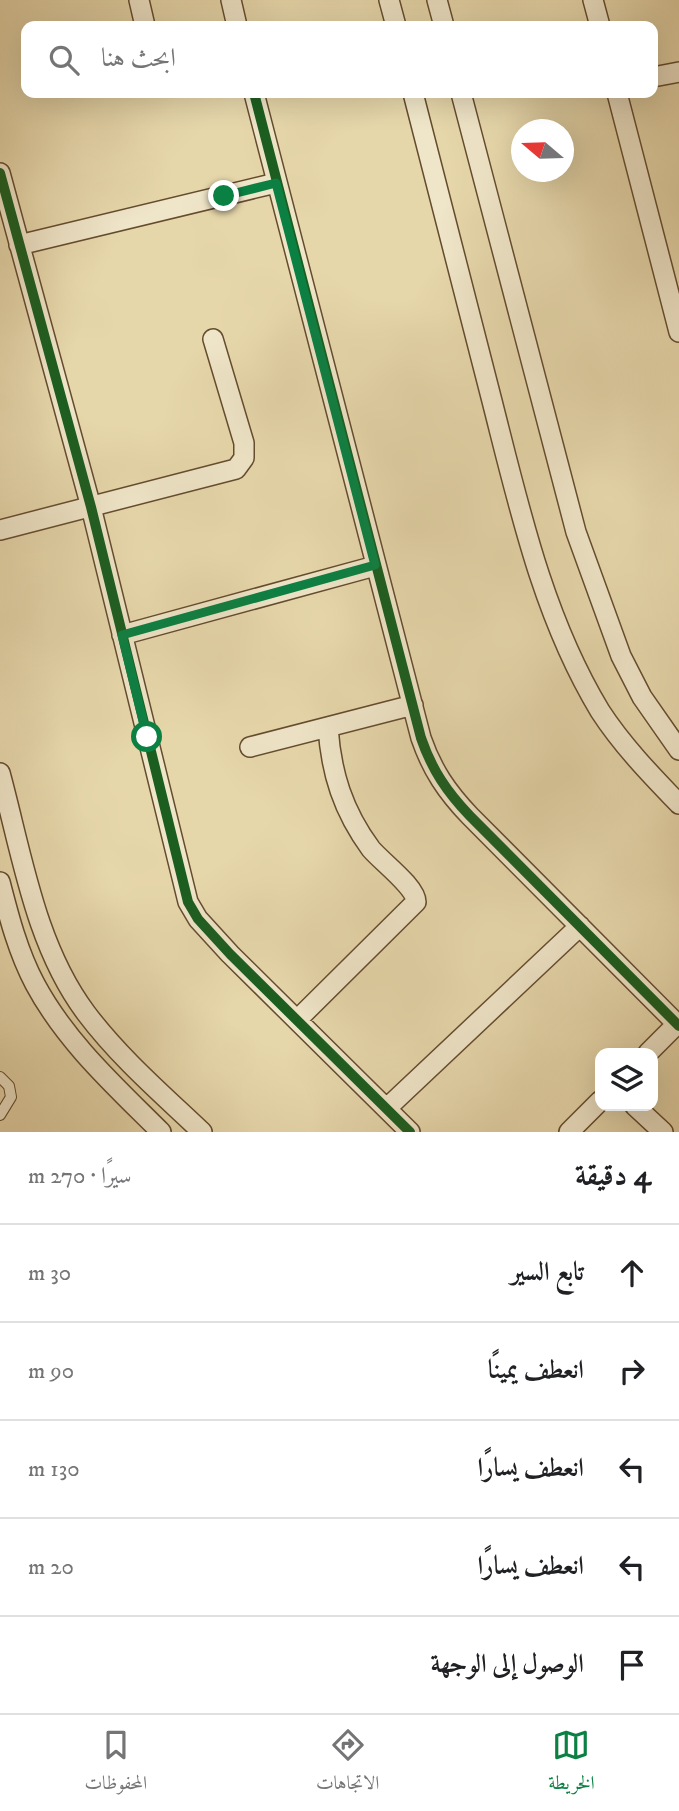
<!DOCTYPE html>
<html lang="ar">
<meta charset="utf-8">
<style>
body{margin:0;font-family:"IM FELL DW Pica",Amiri,serif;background:#f2f2f2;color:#202124;direction:rtl}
.controls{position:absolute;right:21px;bottom:21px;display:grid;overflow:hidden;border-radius:14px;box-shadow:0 7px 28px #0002}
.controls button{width:63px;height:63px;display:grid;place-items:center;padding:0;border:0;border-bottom:2px solid #e0e0e0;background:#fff;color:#202124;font:35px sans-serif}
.compass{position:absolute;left:511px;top:119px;width:63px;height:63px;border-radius:50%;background:#fff;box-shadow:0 7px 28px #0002;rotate:289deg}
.stop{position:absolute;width:21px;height:21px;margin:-16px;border:5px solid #0b8043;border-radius:50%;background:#fff}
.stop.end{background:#0b8043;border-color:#fff;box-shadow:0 2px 7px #0008}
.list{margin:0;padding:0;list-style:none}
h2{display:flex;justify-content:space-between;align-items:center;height:91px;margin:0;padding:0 28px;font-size:30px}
h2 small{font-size:23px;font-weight:400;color:#757577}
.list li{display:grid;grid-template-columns:46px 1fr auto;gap:21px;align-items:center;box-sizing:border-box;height:98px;padding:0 28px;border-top:2px solid #e0e0e0}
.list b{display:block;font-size:26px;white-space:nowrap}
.list em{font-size:23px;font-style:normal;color:#757577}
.icon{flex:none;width:38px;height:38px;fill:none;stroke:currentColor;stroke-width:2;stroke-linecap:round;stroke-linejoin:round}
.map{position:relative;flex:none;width:679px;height:1132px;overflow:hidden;direction:ltr}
.search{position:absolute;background:#fff;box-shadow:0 7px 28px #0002;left:21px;right:21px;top:21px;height:77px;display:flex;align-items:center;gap:18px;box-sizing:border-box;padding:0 24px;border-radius:14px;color:#757577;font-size:26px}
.sheet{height:581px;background:#fff}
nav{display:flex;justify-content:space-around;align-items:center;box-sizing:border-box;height:98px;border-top:2px solid #e0e0e0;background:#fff;font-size:19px;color:#757577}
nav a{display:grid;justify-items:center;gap:4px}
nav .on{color:#0b8043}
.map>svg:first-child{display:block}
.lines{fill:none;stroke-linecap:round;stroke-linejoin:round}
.lane-casing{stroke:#654c2f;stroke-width:12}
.street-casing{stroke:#654c2f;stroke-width:22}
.lane{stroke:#efe5c8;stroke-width:10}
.street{stroke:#efe5c8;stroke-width:19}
.cycleway-casing{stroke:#efe5c8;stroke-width:15}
.cycleway{stroke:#1b5e20;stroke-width:10}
.route{stroke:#0b8043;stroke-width:9}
</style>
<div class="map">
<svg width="679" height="1132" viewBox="0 0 679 1132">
<rect width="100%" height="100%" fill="#e6d7ab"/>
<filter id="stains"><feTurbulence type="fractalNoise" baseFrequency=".00286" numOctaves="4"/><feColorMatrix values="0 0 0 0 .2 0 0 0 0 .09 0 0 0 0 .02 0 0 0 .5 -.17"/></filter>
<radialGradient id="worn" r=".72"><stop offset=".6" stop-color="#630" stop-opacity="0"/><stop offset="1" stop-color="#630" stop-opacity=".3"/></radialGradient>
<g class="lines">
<defs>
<path id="lane" d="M0,1077l9,9 2,11 -11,18"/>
<path id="street" d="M139,0l6,26
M231,0l6,26
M389,0l7,26
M437,0l7,26
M593,0l7,26
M653,77l26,-5
M254,93l167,645c11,32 26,54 49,78l209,210
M413,93c26,103 53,205 79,308 27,106 51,216 108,310 22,34 51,64 79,93
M461,93l115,439 45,124 21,41 37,53
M617,93l62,239
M0,173l91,334 97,395 10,17 32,35 180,178
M19,245l257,-62
M0,530l236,-61 8,-11v-15l-31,-104
M122,635l253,-69
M250,747l163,-42
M0,773c22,81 35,172 86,240 33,44 76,81 116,119
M0,882c9,35 18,70 35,102 31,58 80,102 126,148
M297,1020l119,-118c0,-15 -34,-40 -45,-53 -28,-38 -40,-76 -43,-122
M648,1053l29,-29
M635,1106l28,26
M387,1108l193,-182
M569,1132l31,-31"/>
</defs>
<!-- lane casing -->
<use href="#lane" class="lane-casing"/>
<!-- street casing -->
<use href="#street" class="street-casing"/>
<!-- lane -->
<use href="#lane" class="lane"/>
<!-- street -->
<use href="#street" class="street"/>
<defs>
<path id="cycleway" d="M254,93l167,645c11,32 26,54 49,78l209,210
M0,173l91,334 97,395 10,17 32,35 180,178"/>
</defs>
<!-- cycleway casing -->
<use href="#cycleway" class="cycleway-casing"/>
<!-- cycleway -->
<use href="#cycleway" class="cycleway"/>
</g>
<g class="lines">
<!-- route -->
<path class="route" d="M147,737l-25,-102 253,-70 -99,-382 -52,13"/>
</g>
<rect width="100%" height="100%" filter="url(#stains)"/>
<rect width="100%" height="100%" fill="url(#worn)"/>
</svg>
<div class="controls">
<button><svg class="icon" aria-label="layers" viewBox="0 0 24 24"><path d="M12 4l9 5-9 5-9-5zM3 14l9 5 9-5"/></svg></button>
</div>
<svg class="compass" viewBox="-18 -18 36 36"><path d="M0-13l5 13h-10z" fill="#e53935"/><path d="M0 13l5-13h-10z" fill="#757577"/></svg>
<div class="stop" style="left:147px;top:737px"></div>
<div class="stop end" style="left:224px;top:196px"></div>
<div class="search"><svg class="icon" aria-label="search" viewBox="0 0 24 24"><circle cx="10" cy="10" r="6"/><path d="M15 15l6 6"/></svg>ابحث هنا</div>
</div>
<section class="sheet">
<h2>4 دقيقة<small>سيرًا · 270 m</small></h2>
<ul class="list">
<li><svg class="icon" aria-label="ahead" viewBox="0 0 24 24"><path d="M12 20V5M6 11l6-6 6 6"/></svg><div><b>تابع السير</b></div><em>30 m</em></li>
<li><svg class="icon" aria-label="right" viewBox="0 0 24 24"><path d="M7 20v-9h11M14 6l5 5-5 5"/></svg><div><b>انعطف يمينًا</b></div><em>90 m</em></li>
<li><svg class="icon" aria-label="left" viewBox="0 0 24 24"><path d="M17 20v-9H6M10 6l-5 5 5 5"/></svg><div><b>انعطف يسارًا</b></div><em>130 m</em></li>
<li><svg class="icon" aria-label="left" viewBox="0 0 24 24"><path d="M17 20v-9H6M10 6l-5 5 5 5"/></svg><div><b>انعطف يسارًا</b></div><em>20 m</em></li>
<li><svg class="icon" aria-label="arrive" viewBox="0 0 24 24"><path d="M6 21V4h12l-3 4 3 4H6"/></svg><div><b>الوصول إلى الوجهة</b></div></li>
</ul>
</section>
<nav>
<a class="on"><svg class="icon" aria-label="map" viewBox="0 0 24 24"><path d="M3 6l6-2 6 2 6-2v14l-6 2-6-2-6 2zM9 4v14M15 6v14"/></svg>الخريطة</a>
<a><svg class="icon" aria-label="directions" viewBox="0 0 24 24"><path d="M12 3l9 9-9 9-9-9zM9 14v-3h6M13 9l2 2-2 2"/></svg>الاتجاهات</a>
<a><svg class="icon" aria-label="saved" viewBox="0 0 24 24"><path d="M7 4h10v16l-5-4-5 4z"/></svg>المحفوظات</a>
</nav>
